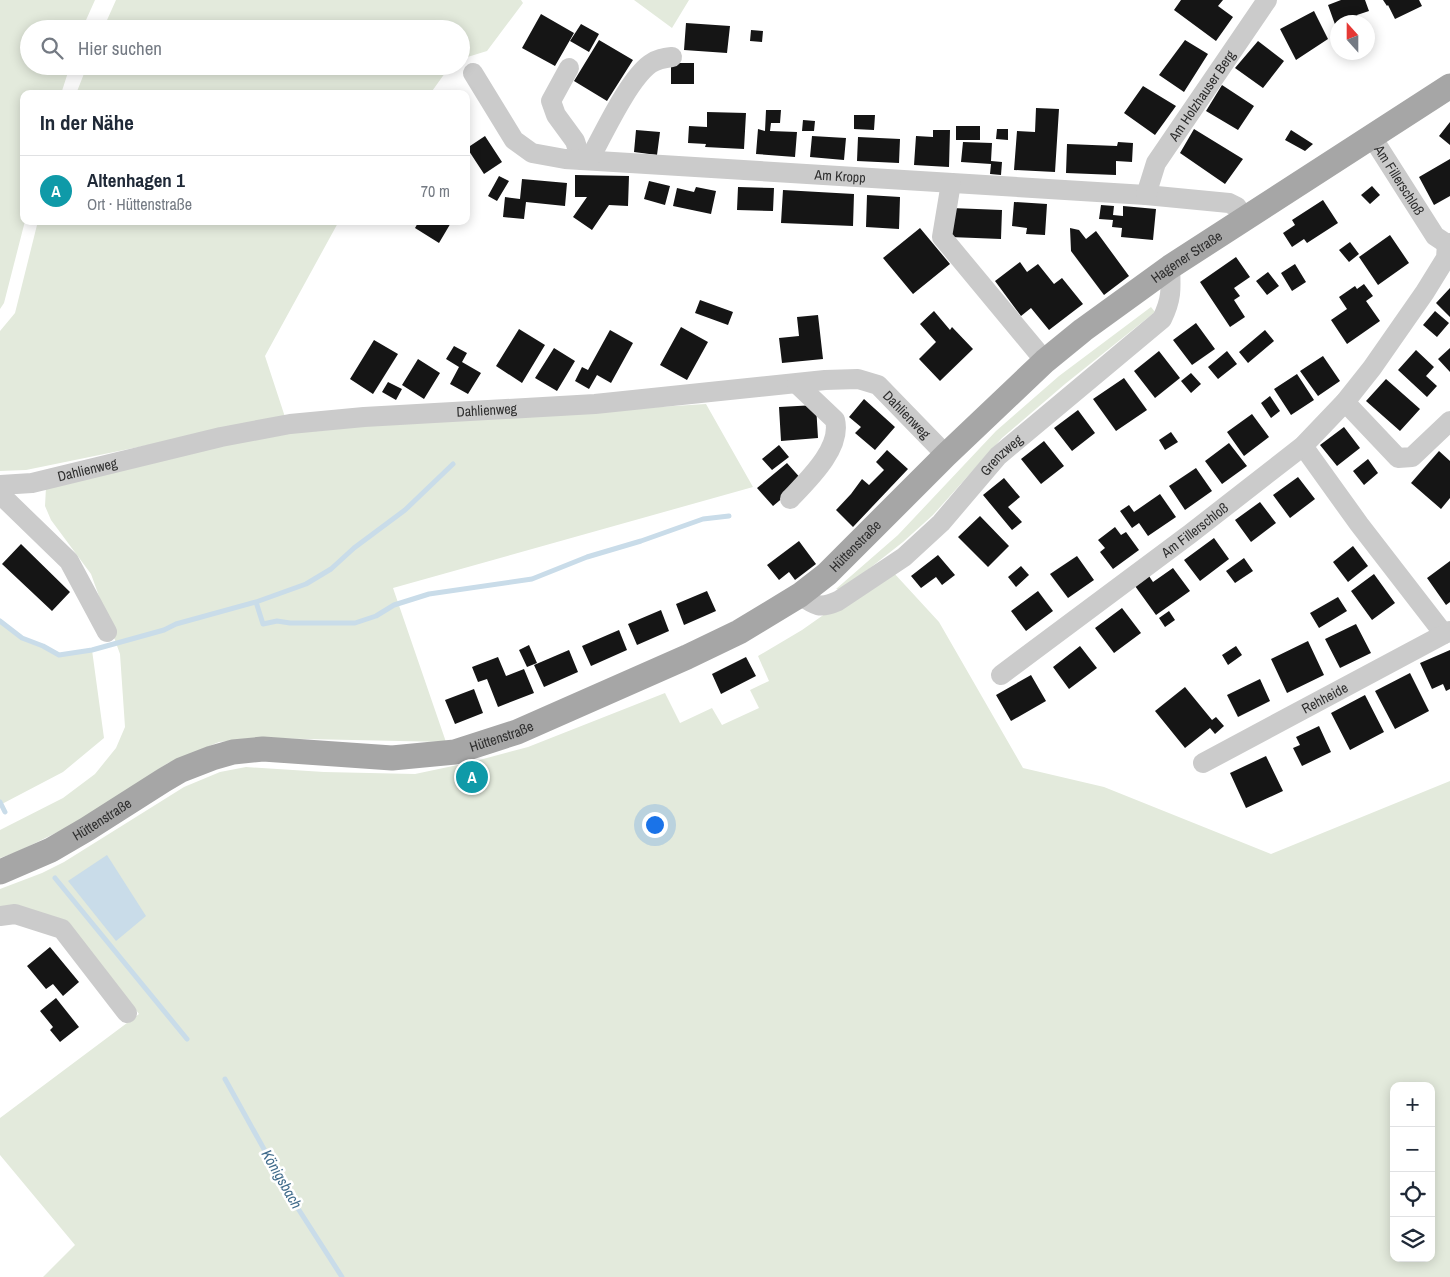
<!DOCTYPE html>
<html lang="de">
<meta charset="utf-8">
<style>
body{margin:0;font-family:"Archivo Narrow",sans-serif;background:#f2f2f3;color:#1f2937}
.controls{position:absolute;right:15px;bottom:15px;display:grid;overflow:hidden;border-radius:10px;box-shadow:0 2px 12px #0003}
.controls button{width:45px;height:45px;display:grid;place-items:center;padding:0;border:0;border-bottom:1px solid #e0e1e3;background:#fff;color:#1f2937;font:25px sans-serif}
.compass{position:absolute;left:1330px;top:15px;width:45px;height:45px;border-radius:50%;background:#fff;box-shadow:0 2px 12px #0003;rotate:339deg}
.you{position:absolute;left:654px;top:824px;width:18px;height:18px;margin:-12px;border:4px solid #fff;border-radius:50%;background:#1a73e8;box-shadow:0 0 0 8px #1a73e833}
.badge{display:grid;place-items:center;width:32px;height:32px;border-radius:50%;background:#111827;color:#fff;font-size:16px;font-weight:700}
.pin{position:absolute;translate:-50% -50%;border:2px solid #fff;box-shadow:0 1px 5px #0006}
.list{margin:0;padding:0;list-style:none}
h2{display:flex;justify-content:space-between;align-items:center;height:65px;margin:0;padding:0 20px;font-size:21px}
h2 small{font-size:16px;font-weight:400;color:#747a83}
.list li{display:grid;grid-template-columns:32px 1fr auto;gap:15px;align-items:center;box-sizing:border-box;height:70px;padding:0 20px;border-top:1px solid #e0e1e3}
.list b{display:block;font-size:19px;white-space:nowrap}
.list p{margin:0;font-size:16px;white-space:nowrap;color:#747a83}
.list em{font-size:16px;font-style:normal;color:#747a83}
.icon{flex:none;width:28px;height:28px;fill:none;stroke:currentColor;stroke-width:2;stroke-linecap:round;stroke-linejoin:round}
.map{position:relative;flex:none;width:1450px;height:1277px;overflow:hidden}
.search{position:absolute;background:#fff;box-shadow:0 2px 12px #0003;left:20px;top:20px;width:450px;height:55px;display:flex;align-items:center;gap:12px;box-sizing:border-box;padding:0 18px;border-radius:28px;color:#747a83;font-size:19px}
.panel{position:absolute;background:#fff;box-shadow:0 2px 12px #0003;left:20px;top:90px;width:450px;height:135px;border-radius:10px}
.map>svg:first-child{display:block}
.green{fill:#e3eadc;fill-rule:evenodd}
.water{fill:#c9dce9}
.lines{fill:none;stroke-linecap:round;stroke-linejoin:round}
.stream{stroke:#c9dce9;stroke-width:5}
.building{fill:#151515}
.minor{stroke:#cbcbcb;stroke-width:20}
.major{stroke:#a6a6a6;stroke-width:25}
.labels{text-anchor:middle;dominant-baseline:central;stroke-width:5;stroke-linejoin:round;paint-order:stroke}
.street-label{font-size:14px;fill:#2e2e2e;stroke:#fff}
.water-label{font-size:15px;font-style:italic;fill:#406b8b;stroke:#fff}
</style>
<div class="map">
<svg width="1450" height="1277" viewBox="0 0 1450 1277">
<rect width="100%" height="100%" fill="#fff"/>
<!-- green -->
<path class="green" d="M0,0h95l-13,29h-53v37h41l-9,28h-37l1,127 -21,82 -4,6z
M116,0h405l2,3 -36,48 -26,8v-30h-358z
M634,0h55l-17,28z
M87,66h363l-20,28h-354z
M38,221h301l-74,135 20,61 -259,53 -26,1v-140l15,-18z
M1151,307l4,5 -90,72 -63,54 -69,77 -30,27 -61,48 -6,-1 62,-54 98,-104 63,-55z
M706,404l47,83 -360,101 53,154 -186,-4 -41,4 -51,21 -88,58 -63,31 -17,6v-28l63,-32 32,-24 21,-26 9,-21 -5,-73 -29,-80 -40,-54 -6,-14 1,-19 233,-56z
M893,572l46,50 84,146 81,19 167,67 179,-73v496h-1407l32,-32 -75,-90v-37l139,-104 -71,-92 -52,-14 -16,1v-20l42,-16 22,-11 120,-75 36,-15 26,-5 78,5 91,2 57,-12 56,-15 137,-54 15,30 32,-15 10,17 37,-17 -9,-18 19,-9 -11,-25 44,-26 37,-26zM1394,1086h37v172h-37z
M0,621l22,17 21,8 16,9 33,-5 12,88 -41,34 -63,33z"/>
<!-- water -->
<path class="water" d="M107,855l39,61 -30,25 -48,-60z"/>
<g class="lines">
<!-- stream -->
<path class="stream" d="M256,602l7,22 14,-3 13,2h65l21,-7 18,-11 35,-11 103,-15 55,-22 54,-16 62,-22 26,-3
M0,621l22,17 21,8 16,9 33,-5 72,-20 12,-6 80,-22 50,-18 25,-15 23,-21 51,-38 48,-46
M0,802l5,10
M55,878l132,161
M225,1079l65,117 52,81"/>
</g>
<!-- building -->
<path class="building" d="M1181,0h42l-5,6 15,11 -17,24 -42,-31z
M1341,0h24l4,11 -12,4 3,7h-22l-1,8 -9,-25z
M1383,0h36l3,6 -27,13 -7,-14 -1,1z
M1314,11l14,28 -32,21 -16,-31z
M541,14l33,19 -19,33 -33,-18z
M686,23l44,3 -3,27 -43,-3z
M581,24l18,10 -10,18 -19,-11z
M751,30l12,1 -1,11 -12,-1z
M599,40l34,20 -26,41 -33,-20z
M1185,40l23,14 -24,38 -25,-17z
M1258,41l26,20 -21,27 -28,-20z
M671,63h23v21h-23z
M1222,85l32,21 -16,24 -32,-19z
M1143,86l33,20 -21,29 -31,-22z
M1036,108l23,1 -4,63 -41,-2 3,-39 18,1z
M766,110h15l-1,13h-9l-1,8 27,1 -2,25 -39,-3 2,-25 7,2z
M707,112l39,1 -2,36 -39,-2 1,-3 -18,-1 1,-17 18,1z
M854,115h21l-1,15 -20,-1z
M803,120l12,1 -1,10h-12z
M1450,122v23l-11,-9z
M956,126h24v14h-24z
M997,129h11v11l-12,-1z
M1194,129l49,30 -18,25 -45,-31z
M636,130l24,2 -3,23 -23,-3z
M933,130h17l-1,37 -35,-2 2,-29 17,1z
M1291,130l22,14 -8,7 -20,-11z
M485,136l17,26 -18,12 -17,-26z
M812,136l34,2 -2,22 -34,-3z
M858,137l42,2 -1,24 -42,-2z
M963,142l29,1 -1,18 11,1 -1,13 -11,-1 1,-10 -30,-2z
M1118,142l15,1 -1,19 -16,-1v14l-50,-2 1,-29 50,2z
M1450,159v37l-16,9 -15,-28z
M575,175l54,1 -1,30 -19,-1 -17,25 -19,-13 14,-20h-12z
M499,176l10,5 -12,20 -9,-5z
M522,179l45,4 -2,23 -39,-4 -2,17 -21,-2 2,-20 15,2z
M649,181l21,5 -5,19 -21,-6z
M1372,186l8,9 -10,9 -9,-9z
M696,187l20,4 -5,23 -38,-8 4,-18 17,4z
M738,187l36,1 -1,23 -36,-1z
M783,190l71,4 -1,32 -72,-3z
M867,195l33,2 -1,32 -33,-2z
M1323,200l15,23 -31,20 -3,-4 -12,8 -9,-14 12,-8 -3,-5z
M1014,202l33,2 -2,31 -19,-1 1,-6 -15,-2z
M1101,205l13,1 -1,9 10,1v-10l33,3 -3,31 -32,-3 1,-9 -10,-1 1,-7 -14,-1z
M951,208l51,2 -1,29 -51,-2z
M419,221h33l-13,22 -24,-15z
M920,228l30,36 -37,30 -30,-36z
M1070,228l9,2 7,9 10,-8 33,45 -25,19 -33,-44z
M1390,235l19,28 -31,22 -19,-28z
M1350,242l9,12 -10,8 -10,-12z
M1236,257l14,20 -16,11 6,8 -6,4 11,17 -15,10 -30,-45z
M1020,262l7,10 11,-8 16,20 8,-6 21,26 -34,26 -18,-22 -10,8 -26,-35z
M1295,264l11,18 -14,9 -11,-18z
M1268,272l11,14 -12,9 -11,-14z
M1364,284l9,12 -7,5 14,20 -33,23 -16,-24 16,-11 -8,-12 16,-11 2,3z
M1450,288v29l-14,-14z
M700,300l33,12 -5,13 -33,-12z
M934,311l16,19 2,-3 21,22 -33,32 -21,-22 17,-17 -16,-18z
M1435,311l14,12 -12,14 -14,-12z
M818,315l5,44 -41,4 -3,-25 20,-2 -2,-19z
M1196,323l19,26 -23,16 -19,-25z
M681,327l27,15 -21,38 -27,-15z
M519,329l26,16 -23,38 -26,-17z
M610,330l23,13 -22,40 -14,-8 -8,14 -14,-8 7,-14 6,3z
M1265,330l9,11 -26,22 -9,-11z
M374,340l24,14 -25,40 -23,-15z
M454,346l13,7 -5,9 19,11 -13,21 -18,-10 9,-17 -13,-8z
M554,348l21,13 -18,30 -22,-13z
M1450,348v24l-12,-13z
M1416,350l18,17 -8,9 11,10 -10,11 -29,-27z
M1159,351l21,27 -25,20 -21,-27z
M1227,351l10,13 -19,15 -10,-12z
M1323,356l17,25 -22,15 -18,-25z
M418,359l22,14 -16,26 -22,-14z
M1191,373l10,11 -10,9 -10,-12z
M1297,374l17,26 -23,15 -17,-26z
M1124,378l23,32 -31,21 -23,-32z
M1386,379l34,30 -20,22 -34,-30z
M388,382l14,7 -6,11 -14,-8z
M1270,396l10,15 -9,7 -10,-15z
M864,399l31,28 -20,23 -20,-17 6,-6 -12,-10z
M816,405l2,33 -37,3 -2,-34z
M1078,410l17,23 -23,18 -18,-23z
M1252,414l17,23 -25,19 -17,-24z
M1344,427l16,21 -23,18 -17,-21z
M1171,432l7,10 -13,8 -6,-10z
M1044,441l20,25 -23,18 -20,-25z
M1229,443l18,23 -25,18 -17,-23z
M779,445l10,12 -17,13 -10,-11z
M887,450l21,19 -55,58 -17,-17 15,-16 11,-15 7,6 15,-15 -8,-8z
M1439,451l11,10v37l-9,11 -30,-26z
M1368,459l10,14 -14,12 -11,-14z
M787,463l16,18 -30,25 -16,-18z
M1196,468l16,23 -27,19 -16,-24z
M1298,477l17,22 -25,19 -17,-23z
M1004,478l16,19 -12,10 14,15 -10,8 -29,-35z
M1160,494l16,23 -28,19 -9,-13 -7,5 -12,-17 9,-6 5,7z
M1260,502l16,21 -25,19 -16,-22z
M980,516l29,30 -21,21 -30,-30z
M1115,527l6,8 5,-3 13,18 -26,19 -13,-17 5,-4 -7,-8z
M1214,538l15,21 -29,22 -16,-21z
M799,541l17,23 -21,16 -6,-8 -10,8 -12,-15z
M21,544l49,48 -18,19 -50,-47z
M1353,546l15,20 -20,16 -15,-20z
M938,555l17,20 -13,10 -6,-8 -15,11 -10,-12z
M1077,556l17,24 -26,18 -18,-24z
M1244,558l9,13 -18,12 -9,-12z
M1450,561v41l-4,3 -19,-27z
M1021,566l8,9 -13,12 -8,-10z
M1173,568l17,23 -34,24 -21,-29 14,-10 4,6z
M1374,574l21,29 -23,17 -21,-29z
M707,591l9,20 -32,14 -8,-21z
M1038,591l15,20 -27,20 -15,-20z
M1338,597l9,14 -28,17 -9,-15z
M1122,608l19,25 -27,20 -19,-25z
M661,610l8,21 -32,14 -9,-21z
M1169,611l6,9 -10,7 -6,-9z
M1356,624l15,29 -31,15 -15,-29z
M619,630l8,20 -36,16 -9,-20z
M1308,641l16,34 -37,18 -16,-34z
M529,645l8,18 -10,4 -8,-17z
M1080,646l17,22 -28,21 -16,-22z
M1236,646l6,9 -14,10 -6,-10z
M569,650l9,22 -34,15 -10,-22z
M1450,650v39l-4,2 -3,-7 -11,5 -12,-26z
M498,657l8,19 18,-7 10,24 -36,14 -11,-28 -9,3 -6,-15z
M746,657l10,19 -35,18 -9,-20z
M1410,673l19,38 -34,18 -20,-38z
M1031,675l15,26 -35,20 -15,-26z
M1260,679l10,22 -32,16 -11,-22z
M1185,687l27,33 4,-3 8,9 -9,8 -5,-6 -25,20 -30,-37z
M474,689l9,24 -28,11 -10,-24z
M1365,695l19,37 -34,18 -19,-37z
M1319,726l12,26 -29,14 -9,-18 7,-3 -4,-8z
M1266,756l17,35 -37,17 -16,-35z
M467,774l9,1v5h-9z
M50,947l29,35 -16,14 -10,-12 -7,5 -19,-23z
M56,998l23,29 -19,15 -10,-12 3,-3 -13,-16z"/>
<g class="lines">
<!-- minor -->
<g class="minor">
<path d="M569,68l-18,33 5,14 19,26 6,19"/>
<path id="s1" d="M473,73l41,67 18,13 33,6 581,36 83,8 8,4 7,11"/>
<path id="s2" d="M1372,137l63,99 12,8 3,-1"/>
<path d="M589,160c14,-25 39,-80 61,-96 7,-5 14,-6 22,-7"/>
<path d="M951,183l-9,54 103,124"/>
<path id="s3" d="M1146,195l10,-32 111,-163"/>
<path d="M1345,402l53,56 14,-1 38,-36"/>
<path d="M1303,446l56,78 85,110"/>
<path id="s4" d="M0,485l32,-2 189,-46 69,-13 74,-7 231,-13 230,-24 33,-1 20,6 68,70"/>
<path d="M3,485l1,13 65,63 38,71"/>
<path d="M790,499c18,-19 52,-51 45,-79l-38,-36"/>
<path id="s5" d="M800,595c15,11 20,14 38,6l66,-44 37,-34 57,-67 164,-137c10,-20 9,-31 8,-52"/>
<path id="s6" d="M1001,675l189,-141 113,-88 42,-44 27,-34 53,-76 21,-34 1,-14"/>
<path id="s7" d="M1203,763l247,-132"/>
<path d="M0,916l15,-2 47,15 65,84"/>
</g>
<!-- major -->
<path class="major" id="s8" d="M0,872l51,-22 36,-21 77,-49 17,-10 31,-12 21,-6 30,-3 129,9 63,-6 62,-20 170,-75 52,-25 61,-37 27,-21 119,-119 99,-94 38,-31 87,-63 280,-181"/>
</g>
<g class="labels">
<!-- street labels -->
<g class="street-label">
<text stroke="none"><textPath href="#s3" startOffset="115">Am Holzhauser Berg</textPath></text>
<text stroke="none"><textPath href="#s1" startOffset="410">Am Kropp</textPath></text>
<text stroke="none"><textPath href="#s2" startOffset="51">Am Fillerschloß</textPath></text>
<text stroke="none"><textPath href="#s8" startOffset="1381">Hagener Straße</textPath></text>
<text stroke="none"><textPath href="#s4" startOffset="494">Dahlienweg</textPath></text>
<text stroke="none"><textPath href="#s4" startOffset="929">Dahlienweg</textPath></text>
<text stroke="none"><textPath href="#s5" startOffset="262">Grenzweg</textPath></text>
<text stroke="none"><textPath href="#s4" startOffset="89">Dahlienweg</textPath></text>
<text stroke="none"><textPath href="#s6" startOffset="242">Am Fillerschloß</textPath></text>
<text stroke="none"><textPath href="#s8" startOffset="940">Hüttenstraße</textPath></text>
<text stroke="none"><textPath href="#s7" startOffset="138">Rehheide</textPath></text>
<text stroke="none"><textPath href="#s8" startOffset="535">Hüttenstraße</textPath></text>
<text stroke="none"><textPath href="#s8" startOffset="115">Hüttenstraße</textPath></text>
</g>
<!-- water labels -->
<g class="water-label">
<text transform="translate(282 1179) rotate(60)">Königsbach</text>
</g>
</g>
</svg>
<div class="controls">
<button>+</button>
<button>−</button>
<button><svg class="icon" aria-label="locate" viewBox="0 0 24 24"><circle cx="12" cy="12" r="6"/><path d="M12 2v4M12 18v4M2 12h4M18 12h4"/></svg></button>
<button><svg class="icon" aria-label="layers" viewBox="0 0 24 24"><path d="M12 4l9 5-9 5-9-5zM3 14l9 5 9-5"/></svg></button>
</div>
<svg class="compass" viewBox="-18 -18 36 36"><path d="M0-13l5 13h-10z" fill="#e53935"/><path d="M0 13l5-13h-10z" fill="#747a83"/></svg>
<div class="you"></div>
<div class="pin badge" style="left:472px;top:777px;background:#0f9aa8">A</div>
<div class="search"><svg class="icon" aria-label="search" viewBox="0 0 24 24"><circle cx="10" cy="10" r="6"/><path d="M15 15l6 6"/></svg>Hier suchen</div>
<section class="panel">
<h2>In der Nähe<small></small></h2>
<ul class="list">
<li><span class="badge" style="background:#0f9aa8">A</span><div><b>Altenhagen 1</b><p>Ort · Hüttenstraße</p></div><em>70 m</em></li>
</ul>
</section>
</div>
